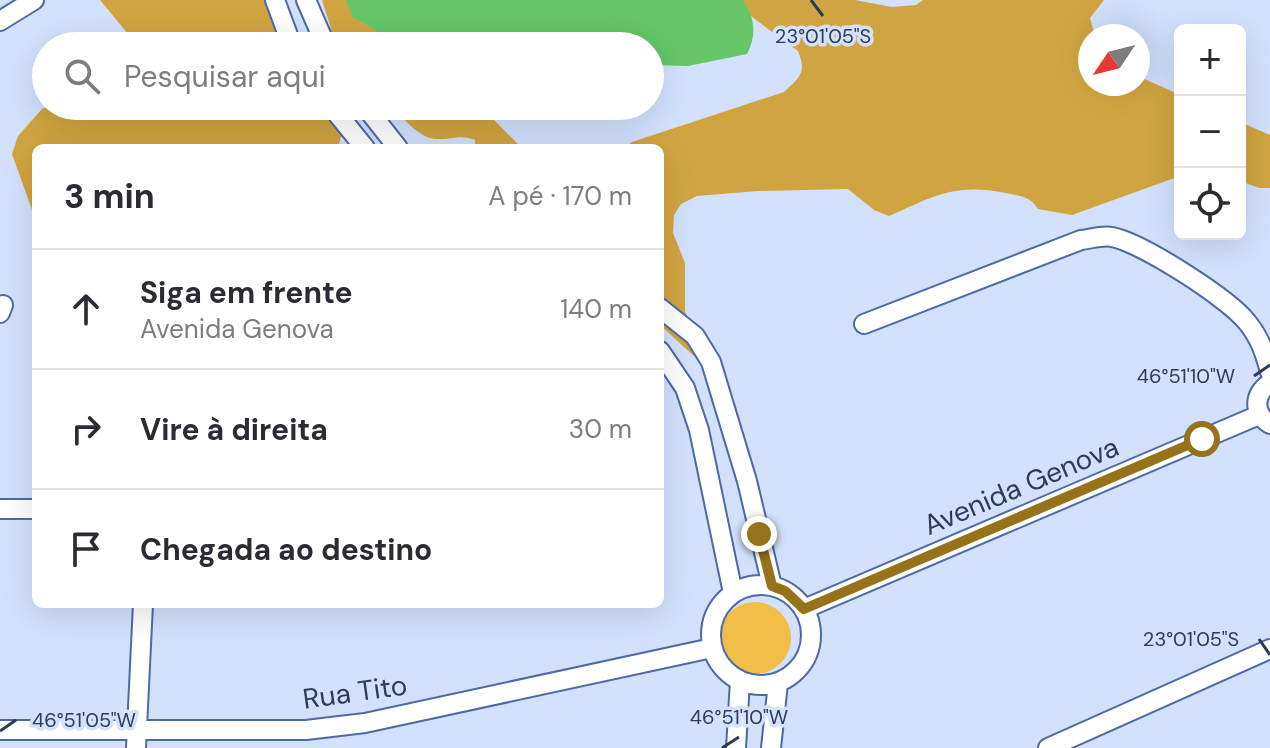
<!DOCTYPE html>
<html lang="pt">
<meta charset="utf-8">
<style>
body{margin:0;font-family:"DM Sans",sans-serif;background:#f2f2f3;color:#2b2b33}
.controls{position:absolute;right:24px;top:24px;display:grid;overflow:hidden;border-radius:12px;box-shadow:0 8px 32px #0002}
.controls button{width:72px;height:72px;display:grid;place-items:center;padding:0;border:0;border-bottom:2px solid #e1e1e2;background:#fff;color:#2b2b33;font:40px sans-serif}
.compass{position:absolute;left:1078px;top:24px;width:72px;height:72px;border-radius:50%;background:#fff;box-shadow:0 8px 32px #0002;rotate:235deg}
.stop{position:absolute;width:24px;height:24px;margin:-18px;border:6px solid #96721b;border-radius:50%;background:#fff}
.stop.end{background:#96721b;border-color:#fff;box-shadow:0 2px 8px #0008}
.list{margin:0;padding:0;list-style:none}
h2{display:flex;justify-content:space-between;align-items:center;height:104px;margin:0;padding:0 32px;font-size:34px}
h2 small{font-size:26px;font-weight:400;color:#7c7c81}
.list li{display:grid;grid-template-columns:52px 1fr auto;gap:24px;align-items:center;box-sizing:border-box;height:120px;padding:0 32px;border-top:2px solid #e1e1e2}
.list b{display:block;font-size:30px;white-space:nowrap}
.list p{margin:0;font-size:26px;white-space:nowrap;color:#7c7c81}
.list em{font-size:26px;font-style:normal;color:#7c7c81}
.icon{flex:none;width:44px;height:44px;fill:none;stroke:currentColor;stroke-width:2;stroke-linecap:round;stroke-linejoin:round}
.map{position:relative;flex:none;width:1270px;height:748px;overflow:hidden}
.search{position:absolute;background:#fff;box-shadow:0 8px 32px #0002;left:32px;top:32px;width:632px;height:88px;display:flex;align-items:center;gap:20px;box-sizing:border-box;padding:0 28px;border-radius:44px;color:#7c7c81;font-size:30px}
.panel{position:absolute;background:#fff;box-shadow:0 8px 32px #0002;left:32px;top:144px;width:632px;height:464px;border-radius:12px}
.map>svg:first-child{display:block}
.green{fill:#f2be48}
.forest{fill:#d0a440}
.water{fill:#65c568}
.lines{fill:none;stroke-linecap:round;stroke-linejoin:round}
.street-casing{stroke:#4d69a8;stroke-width:22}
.street{stroke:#fff;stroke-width:18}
.route{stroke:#96721b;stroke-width:10}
.ticks{fill:none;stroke:#2e3b57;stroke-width:3}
.labels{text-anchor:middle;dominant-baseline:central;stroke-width:7;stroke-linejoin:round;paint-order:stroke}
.street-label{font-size:28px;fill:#2e3b57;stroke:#d3e1fd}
.ticks-label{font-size:20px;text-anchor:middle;fill:#2e3b57;stroke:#d3e1fd;stroke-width:7;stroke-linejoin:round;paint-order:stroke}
</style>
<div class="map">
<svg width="1270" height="748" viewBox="0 0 1270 748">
<rect width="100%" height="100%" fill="#d3e1fd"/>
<!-- green -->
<path class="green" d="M719 638a36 36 0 1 1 72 0a36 36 0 1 1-72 0Z"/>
<!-- forest -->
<path class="forest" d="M100,0h166l4,16 13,30h-145z
M322,0h77l8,46h-65l-9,-11z
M729,0h126l37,7 24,-2 7,-5h181l-14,18 5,18h-5v48h48v-8l42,19v81l-108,39 -34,-6c-8,-13 -18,-13 -32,-16 -52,-10 -71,3 -117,23l-15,-6 -26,-21 -90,2 -61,5 -16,8 -7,11 -1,18 12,30v48l15,42 -4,5 -36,-33v-177h-36l8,-6 152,-50c16,-15 23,-19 14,-41z
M49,106h289l6,19 -6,23h-302v73l-24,-67 6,-18 24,-27z
M391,106h89l42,42h-47v-8c-17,-6 -22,0 -38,-1 -18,0 -34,-22 -46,-33z
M1240,122l30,13v53h-11l-19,-7z"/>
<!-- water -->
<path class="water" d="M346,0h397c12,19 14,34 4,54l-59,12 -38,-1v-19h-254c-15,-10 -26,-22 -43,-28z"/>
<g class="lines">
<defs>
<path id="street" d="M275,0l17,46
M306,0l20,46
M0,21l34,-21
M331,106l34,42
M365,106l33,42
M660,308l35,28 16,26 36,119 25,105
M0,313l3,-8
M864,324l217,-84c9,-1 22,-5 31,-3 30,6 116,61 135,85 13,16 18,31 23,50
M660,351l25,37 14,42 34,163
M1270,383c-17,12 -17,30 0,41
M0,509h36
M711 635a50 50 0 1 1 100 0a50 50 0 1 1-100 0Z
M804,609l455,-194
M0,730h306l59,-7 347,-75
M136,748l7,-144
M736,748l4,-67
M771,748l7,-65
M1048,748l222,-99"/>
</defs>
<!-- street casing -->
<use href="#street" class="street-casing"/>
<!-- street -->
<use href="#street" class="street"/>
</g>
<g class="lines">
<!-- route -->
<path class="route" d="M759,534l13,52 13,5 19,18 398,-170"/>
</g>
<!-- ticks -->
<path class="ticks" d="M811,0l12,16M1254,376l16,-11M1259,639l11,16M0,731l16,-11M722,748l17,-11"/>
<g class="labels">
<!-- street labels -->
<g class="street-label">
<text transform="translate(1021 486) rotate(-23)">Avenida Genova</text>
<text transform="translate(355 692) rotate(-8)">Rua Tito</text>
</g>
</g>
<g class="ticks-label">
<text x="823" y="43">23°01'05"S</text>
<text x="1186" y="383">46°51'10"W</text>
<text x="1191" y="646">23°01'05"S</text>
<text x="739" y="724">46°51'10"W</text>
<text x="84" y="727">46°51'05"W</text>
</g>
</svg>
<div class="controls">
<button>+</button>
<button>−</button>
<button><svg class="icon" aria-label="locate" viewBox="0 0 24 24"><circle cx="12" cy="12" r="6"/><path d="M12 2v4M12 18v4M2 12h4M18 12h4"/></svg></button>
</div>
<svg class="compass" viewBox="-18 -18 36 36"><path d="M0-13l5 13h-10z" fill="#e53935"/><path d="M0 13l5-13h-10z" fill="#7c7c81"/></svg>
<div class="stop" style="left:1202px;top:439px"></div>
<div class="stop end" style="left:759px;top:534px"></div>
<div class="search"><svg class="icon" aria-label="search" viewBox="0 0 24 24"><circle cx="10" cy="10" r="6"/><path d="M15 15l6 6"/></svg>Pesquisar aqui</div>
<section class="panel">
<h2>3 min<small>A pé · 170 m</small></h2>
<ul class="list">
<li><svg class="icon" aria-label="ahead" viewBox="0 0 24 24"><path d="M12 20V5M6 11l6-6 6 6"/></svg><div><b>Siga em frente</b><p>Avenida Genova</p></div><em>140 m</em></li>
<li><svg class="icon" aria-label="right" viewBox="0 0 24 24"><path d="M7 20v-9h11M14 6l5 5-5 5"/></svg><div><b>Vire à direita</b></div><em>30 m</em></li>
<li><svg class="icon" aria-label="arrive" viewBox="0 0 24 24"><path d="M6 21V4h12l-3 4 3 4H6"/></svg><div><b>Chegada ao destino</b></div></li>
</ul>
</section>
</div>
